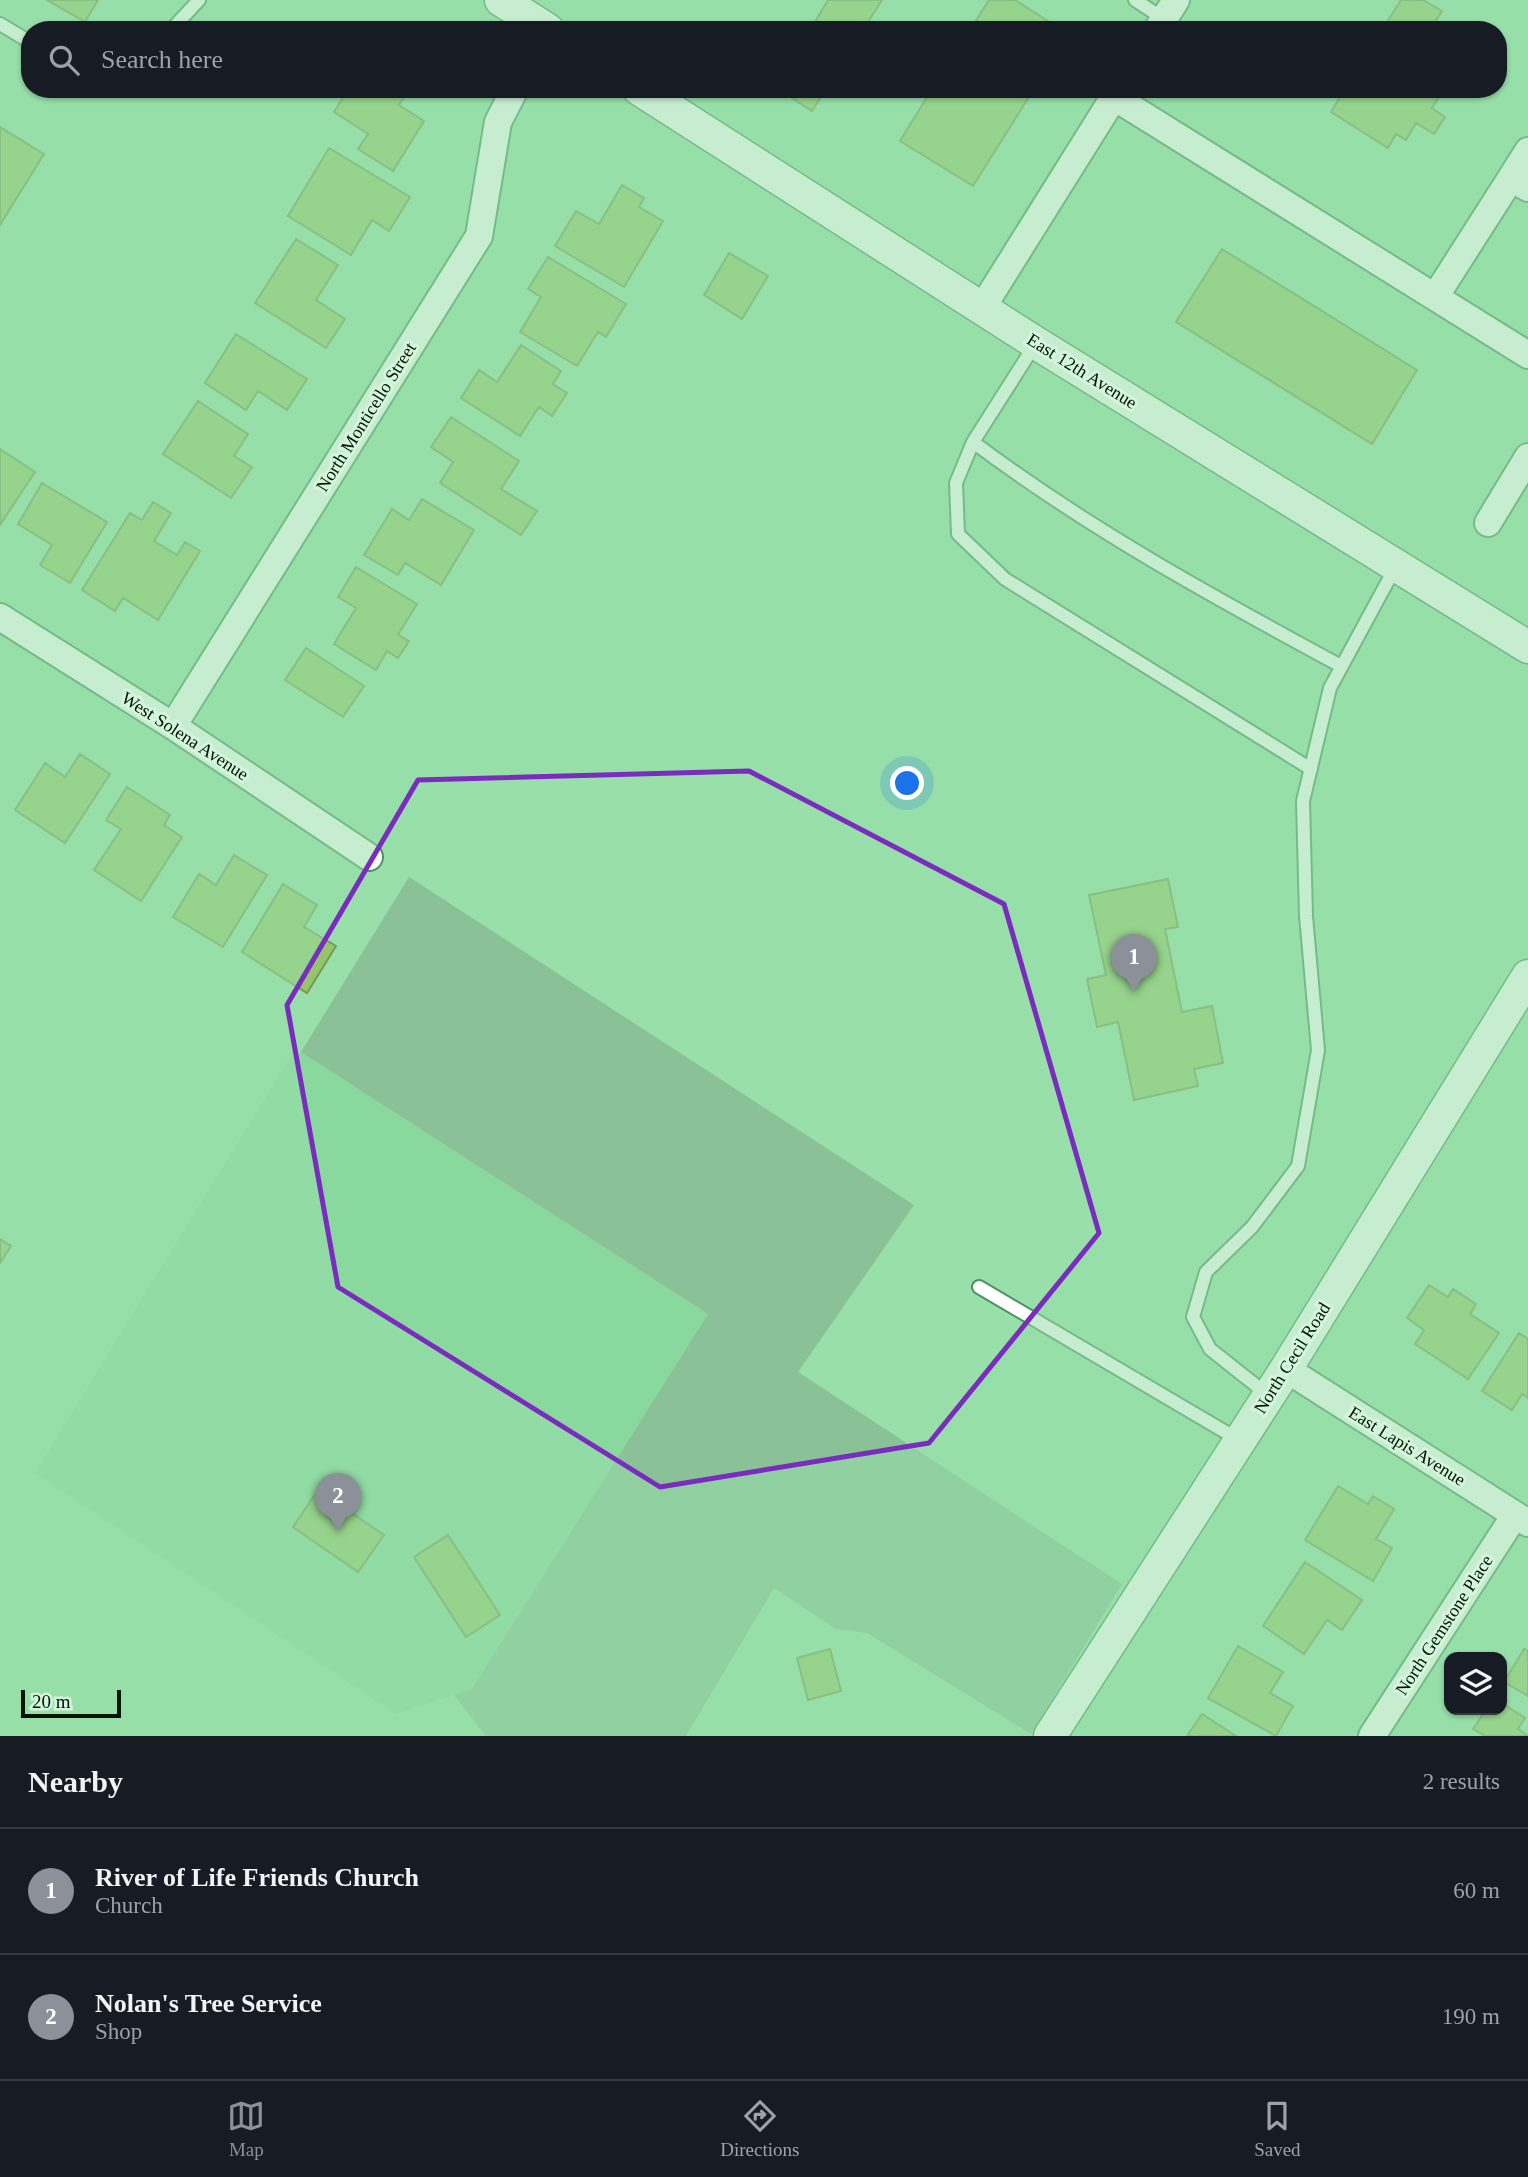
<!DOCTYPE html>
<style>
body{margin:0;font-family:Georgia,serif;background:#20242c;color:#f1f3f6}
.controls{position:absolute;right:21px;bottom:21px;display:grid;overflow:hidden;border-radius:14px;box-shadow:0 2px 5px #0004}
.controls button{width:63px;height:63px;display:grid;place-items:center;padding:0;border:0;border-bottom:2px solid #363941;background:#171b24;color:#f1f3f6;font:35px sans-serif}
.scale{position:absolute;left:21px;bottom:18px;width:100px;box-sizing:border-box;padding-left:7px;border:4px solid #001202;border-top:0;font-size:19px;line-height:24px;white-space:nowrap;color:#001202;-webkit-text-stroke:5px #d4f7db;paint-order:stroke}
.you{position:absolute;left:908px;top:784px;width:24px;height:24px;margin:-18px;border:5px solid #fff;border-radius:50%;background:#1a73e8;box-shadow:0 0 0 10px #1a73e833}
.badge{display:grid;place-items:center;width:46px;height:46px;border-radius:50%;background:#8c9099;color:#fff;font-size:23px;font-weight:700}
.pin{position:absolute;translate:-50% -58px;filter:drop-shadow(0 2px 4px #0008)}
.pin::after{content:'';position:absolute;top:37px;width:24px;height:21px;background:inherit;clip-path:polygon(0 0,100% 0,50% 100%)}
.list{margin:0;padding:0;list-style:none}
h2{display:flex;justify-content:space-between;align-items:center;height:91px;margin:0;padding:0 28px;font-size:30px}
h2 small{font-size:23px;font-weight:400;color:#9ea1a6}
.list li{display:grid;grid-template-columns:46px 1fr auto;gap:21px;align-items:center;box-sizing:border-box;height:126px;padding:0 28px;border-top:2px solid #363941}
.list b{display:block;font-size:26px;white-space:nowrap}
.list p{margin:0;font-size:23px;white-space:nowrap;color:#9ea1a6}
.list em{font-size:23px;font-style:normal;color:#9ea1a6}
.icon{flex:none;width:38px;height:38px;fill:none;stroke:currentColor;stroke-width:2;stroke-linecap:round;stroke-linejoin:round}
.map{position:relative;flex:none;width:1528px;height:1736px;overflow:hidden}
.search{position:absolute;background:#171b24;box-shadow:0 2px 5px #0004;left:21px;right:21px;top:21px;height:77px;display:flex;align-items:center;gap:18px;box-sizing:border-box;padding:0 24px;border-radius:28px;color:#9ea1a6;font-size:26px}
.sheet{height:343px;background:#171b24}
nav{display:flex;justify-content:space-around;align-items:center;box-sizing:border-box;height:98px;border-top:2px solid #363941;background:#171b24;font-size:19px;color:#9ea1a6}
nav a{display:grid;justify-items:center;gap:4px}
nav .on{color:#8c9099}
.map>svg:first-child{display:block}
.built{fill:#89d89d}
.green{fill:#8ac197}
.building{fill:#95c56a;stroke:#779b57;stroke-width:2}
.lines{fill:none;stroke-linecap:round;stroke-linejoin:round}
.service-casing{stroke:#4c9160;stroke-width:16}
.minor-casing{stroke:#4c9160;stroke-width:30}
.tertiary-casing{stroke:#4c9160;stroke-width:35}
.service{stroke:#fff;stroke-width:12}
.minor{stroke:#fff;stroke-width:26}
.tertiary{stroke:#fff;stroke-width:32}
.marked{fill:none;stroke:#7b2cbf;stroke-width:5;stroke-linejoin:round}
.labels{text-anchor:middle;dominant-baseline:central;stroke-width:6;stroke-linejoin:round;paint-order:stroke}
.street-label{font-size:18px;fill:#001202;stroke:#d4f7db}
</style>
<div class="map">
<svg width="1528" height="1736" viewBox="0 0 1528 1736">
<rect width="100%" height="100%" fill="#98dfa9"/>
<!-- built -->
<path class="built" d="M301,1052l407,262 -236,375 -76,25 -361,-241 256,-417 6,3z"/>
<!-- green -->
<path class="green" d="M409,877l505,328 -116,167 324,212 -91,150 -164,-101 -31,-4 -62,-41 -88,148h-200l-32,-41 18,-6 236,-375 -407,-262z"/>
<!-- building -->
<path class="building" d="M47,0h51l-13,22z
M828,0h54l-19,30h-53z
M989,0h26l47,30h-92z
M1401,0h22l19,11 -12,19h-48z
M334,89h76l-11,16 25,16 -31,50 -35,-22 10,-15 -34,-22 10,-16z
M778,89h48l-14,22z
M932,89h102l-61,97 -73,-45z
M1345,89h99l-12,19 13,9 -11,17 -18,-11 -10,17 -10,-6 -8,14 -57,-36z
M0,127l44,27 -44,71z
M329,148l81,49 -21,34 -17,-11 -21,35 -63,-39z
M622,185l22,13 -5,9 24,14 -39,66 -69,-41 21,-35 23,13z
M296,239l42,26 -22,35 29,19 -19,29 -71,-45z
M1222,249l195,121 -45,74 -196,-122z
M729,253l39,23 -26,43 -38,-24z
M548,257l78,47 -20,33 -8,-5 -21,34 -57,-34 21,-35 -13,-8z
M236,334l71,45 -20,31 -29,-19 -12,19 -41,-27z
M521,345l40,26 -8,13 14,9 -15,23 -13,-9 -19,29 -59,-38 18,-28 18,12z
M198,401l50,33 -14,22 18,11 -21,31 -68,-44z
M451,417l68,44 -18,28 36,22 -16,24 -81,-52 13,-21 -22,-15z
M0,449l35,23 -35,53z
M42,483l65,39 -37,61 -30,-18 12,-20 -34,-21z
M422,499l52,31 -33,55 -36,-22 -7,12 -34,-20 28,-46 17,11z
M153,502l18,11 -17,28 23,14 8,-13 15,9 -42,69 -35,-22 -8,13 -33,-21 48,-77 12,7z
M356,567l61,37 -19,31 11,6 -11,17 -11,-7 -11,19 -42,-26 22,-36 -18,-11z
M306,648l58,38 -21,31 -58,-37z
M80,754l30,20 -45,69 -50,-33 30,-47 20,14z
M127,787l43,28 -6,10 18,12 -41,64 -47,-31 27,-41 -15,-9z
M234,855l33,20 -44,72 -50,-30 26,-43 17,11z
M1168,879l10,48 -13,2 17,83 30,-6 11,57 -29,6 4,17 -64,14 -16,-78 -21,5 -10,-48 19,-4 -17,-80z
M283,884l34,21 -13,22 32,19 -29,47 -65,-41z
M0,1239l11,7 -11,17z
M1429,1285l19,12 5,-8 23,15 -6,10 29,19 -31,46 -53,-35 9,-14 -17,-12z
M1519,1333l9,6v59l-6,-4 -10,16 -30,-19z
M1338,1486l30,18 5,-8 21,13 -18,30 16,9 -19,33 -68,-41z
M318,1490l66,45 -26,37 -65,-45z
M448,1535l52,80 -34,22 -52,-80z
M1305,1562l57,38 -20,30 -15,-10 -23,34 -41,-28z
M1238,1646l45,26 -13,21 23,13 -17,30 -68,-38z
M830,1649l11,42 -33,9 -11,-42z
M1524,1649l4,2v45l-24,-14z
M1502,1703l23,15 -7,11 10,7h-43l-12,-7 13,-19h16z
M1202,1714l34,22h-49z"/>
<g class="lines">
<defs>
<path id="service" d="M1135,0l29,19
M0,24l30,18
M171,30l28,-30
M1036,343l-63,99c116,87 242,156 368,224
M973,442l-17,41 2,51 47,45 306,190
M979,1287l260,153
M1268,1395l-58,-46 -17,-32 13,-45 46,-45 46,-61 20,-116 -12,-134 -3,-115 27,-113 66,-122"/>
<path id="minor" d="M1157,30l19,-30
M1528,151l-17,27 17,10
M1435,297l76,-119
M982,308l132,-211 414,258
M1488,523l40,-66
M0,617l173,109 196,131
M173,726l306,-490 19,-114 17,-33
M1286,1369l242,154
M1372,1736l143,-221"/>
<path id="tertiary" d="M501,0l47,30
M639,89l397,254 492,304
M1050,1736l236,-367 242,-393"/>
</defs>
<!-- service casing -->
<use href="#service" class="service-casing"/>
<!-- minor casing -->
<use href="#minor" class="minor-casing"/>
<!-- tertiary casing -->
<use href="#tertiary" class="tertiary-casing"/>
<!-- service -->
<use href="#service" class="service"/>
<!-- minor -->
<use href="#minor" class="minor"/>
<!-- tertiary -->
<use href="#tertiary" class="tertiary"/>
</g>
<!-- marked area -->
<path d="M0 0H1528V1736H0ZM749,771l255,133 95,329 -170,210 -269,44 -322,-200 -51,-282 131,-225z" fill="#98dfa9" fill-opacity=".55" fill-rule="evenodd"/>
<path class="marked" d="M749,771l255,133 95,329 -170,210 -269,44 -322,-200 -51,-282 131,-225z"/>
<g class="labels">
<!-- street labels -->
<g class="street-label">
<text transform="translate(1082 371) rotate(32)">East 12th Avenue</text>
<text transform="translate(366 417) rotate(-58)">North Monticello Street</text>
<text transform="translate(185 736) rotate(33)">West Solena Avenue</text>
<text transform="translate(1292 1358) rotate(-58)">North Cecil Road</text>
<text transform="translate(1407 1446) rotate(32)">East Lapis Avenue</text>
<text transform="translate(1444 1625) rotate(-57)">North Gemstone Place</text>
</g>
</g>
</svg>
<div class="controls">
<button><svg class="icon" aria-label="layers" viewBox="0 0 24 24"><path d="M12 4l9 5-9 5-9-5zM3 14l9 5 9-5"/></svg></button>
</div>
<div class="scale">20 m</div>
<div class="you"></div>
<div class="pin badge" style="left:1134px;top:992px">1</div>
<div class="pin badge" style="left:338px;top:1531px">2</div>
<div class="search"><svg class="icon" aria-label="search" viewBox="0 0 24 24"><circle cx="10" cy="10" r="6"/><path d="M15 15l6 6"/></svg>Search here</div>
</div>
<section class="sheet">
<h2>Nearby<small>2 results</small></h2>
<ul class="list">
<li><span class="badge">1</span><div><b>River of Life Friends Church</b><p>Church</p></div><em>60 m</em></li>
<li><span class="badge">2</span><div><b>Nolan's Tree Service</b><p>Shop</p></div><em>190 m</em></li>
</ul>
</section>
<nav>
<a class="on"><svg class="icon" aria-label="map" viewBox="0 0 24 24"><path d="M3 6l6-2 6 2 6-2v14l-6 2-6-2-6 2zM9 4v14M15 6v14"/></svg>Map</a>
<a><svg class="icon" aria-label="directions" viewBox="0 0 24 24"><path d="M12 3l9 9-9 9-9-9zM9 14v-3h6M13 9l2 2-2 2"/></svg>Directions</a>
<a><svg class="icon" aria-label="saved" viewBox="0 0 24 24"><path d="M7 4h10v16l-5-4-5 4z"/></svg>Saved</a>
</nav>
